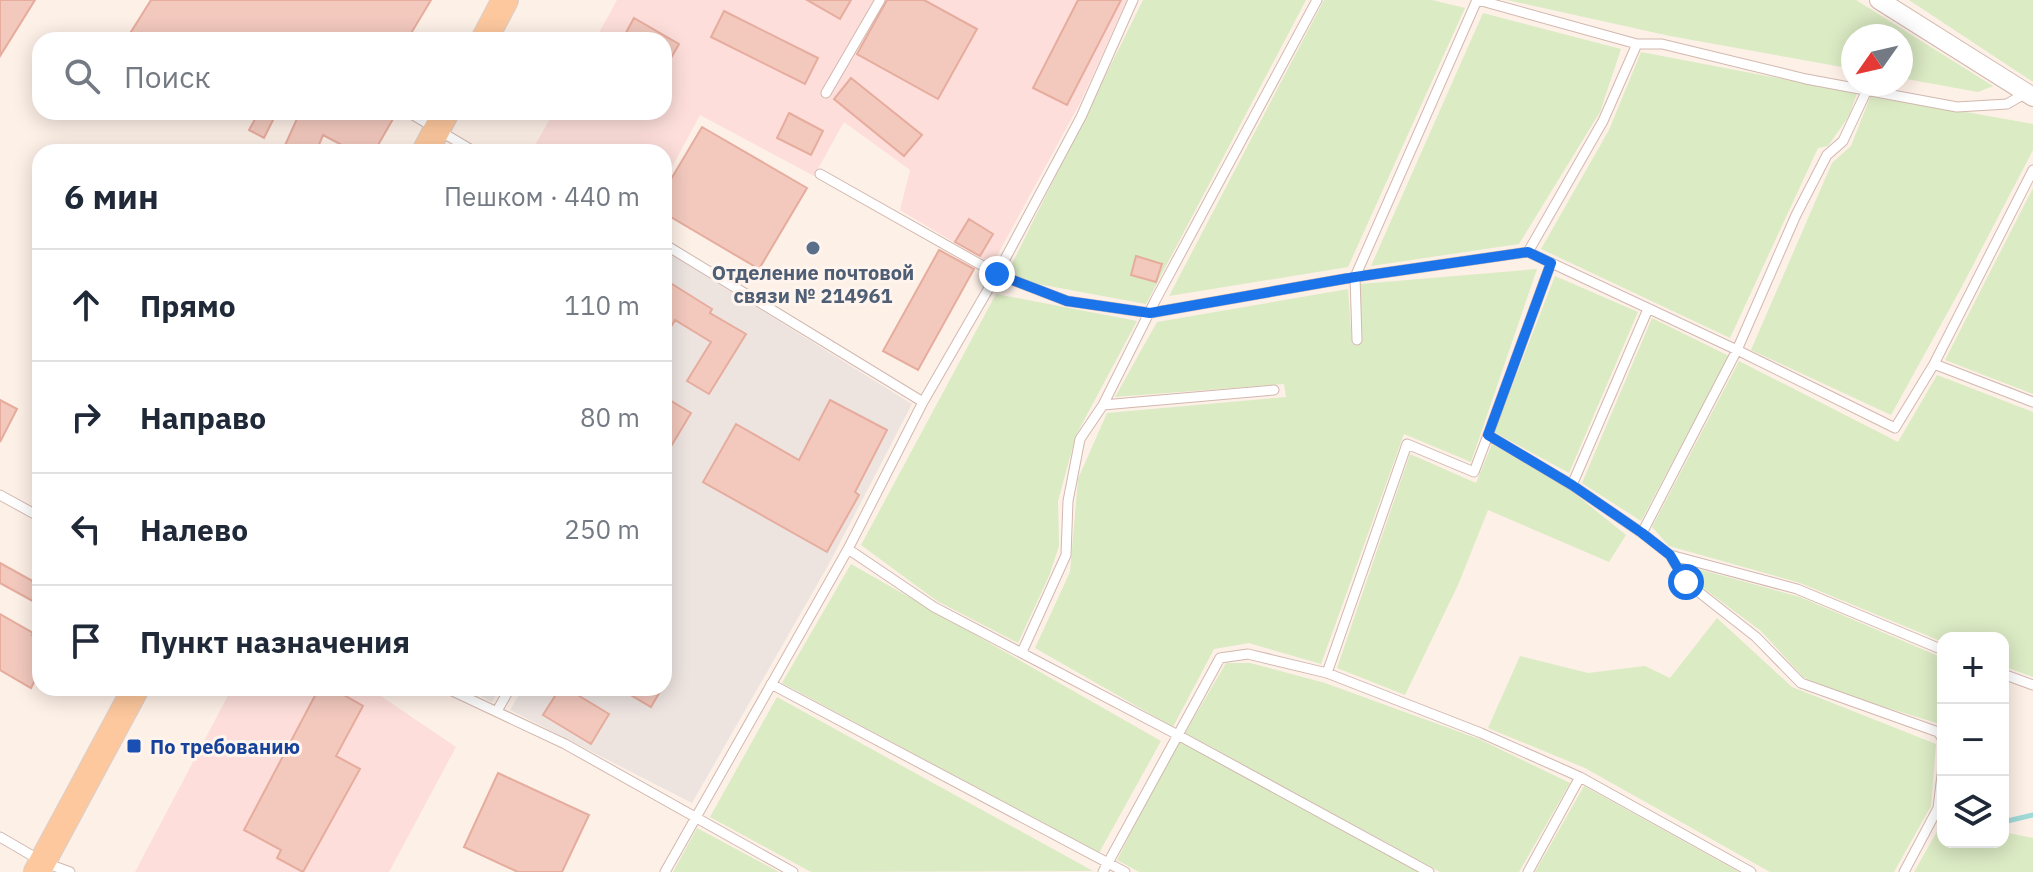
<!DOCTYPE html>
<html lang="ru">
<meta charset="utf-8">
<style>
body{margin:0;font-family:"IBM Plex Sans",sans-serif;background:#f6f6f7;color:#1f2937}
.controls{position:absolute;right:24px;bottom:24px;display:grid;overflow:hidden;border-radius:16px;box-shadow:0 4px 20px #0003}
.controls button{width:72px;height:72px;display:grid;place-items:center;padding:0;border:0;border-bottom:2px solid #e0e1e3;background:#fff;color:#1f2937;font:40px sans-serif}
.compass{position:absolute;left:1841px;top:24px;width:72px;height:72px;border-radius:50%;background:#fff;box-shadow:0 4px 20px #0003;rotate:236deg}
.stop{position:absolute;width:24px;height:24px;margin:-18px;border:6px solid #1a73e8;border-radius:50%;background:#fff}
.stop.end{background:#1a73e8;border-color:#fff;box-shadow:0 2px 8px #0008}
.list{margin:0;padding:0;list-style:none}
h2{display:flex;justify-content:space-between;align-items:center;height:104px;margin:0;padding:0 32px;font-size:34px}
h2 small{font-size:26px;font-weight:400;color:#747a83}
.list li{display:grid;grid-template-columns:52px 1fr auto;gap:24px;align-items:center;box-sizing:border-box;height:112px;padding:0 32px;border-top:2px solid #e0e1e3}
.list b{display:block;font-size:30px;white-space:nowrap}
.list em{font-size:26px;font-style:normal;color:#747a83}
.icon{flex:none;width:44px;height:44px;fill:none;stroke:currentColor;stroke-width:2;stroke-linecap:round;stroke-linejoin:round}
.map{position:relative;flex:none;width:2033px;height:872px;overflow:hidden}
.search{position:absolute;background:#fff;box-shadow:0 4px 20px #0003;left:32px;top:32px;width:640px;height:88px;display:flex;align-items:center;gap:20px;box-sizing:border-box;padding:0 28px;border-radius:24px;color:#747a83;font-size:30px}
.panel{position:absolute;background:#fff;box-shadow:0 4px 20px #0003;left:32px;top:144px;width:640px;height:552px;border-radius:24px}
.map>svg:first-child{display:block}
.commercial{fill:#fddeda}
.industrial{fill:#ede4e0}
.green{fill:#dbebc4}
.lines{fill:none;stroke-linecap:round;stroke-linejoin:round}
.stream{stroke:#a0dad8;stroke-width:5}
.building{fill:#f3c9be;stroke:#e6ac9d;stroke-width:2}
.lane-casing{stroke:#d2b8af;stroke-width:11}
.street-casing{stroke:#d2b8af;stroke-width:20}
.primary-casing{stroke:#d9cfcc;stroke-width:28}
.lane{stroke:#fff;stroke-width:9}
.street{stroke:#fff;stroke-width:18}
.primary{stroke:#fdc89e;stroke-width:26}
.route{stroke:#1a73e8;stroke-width:10}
.service-dot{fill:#5c6f8a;stroke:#fff5ee;stroke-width:3}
.transit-dot{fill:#1a4fb4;stroke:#fff5ee;stroke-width:3}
.labels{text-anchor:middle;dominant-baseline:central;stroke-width:6;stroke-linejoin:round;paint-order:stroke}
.service-label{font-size:20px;font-weight:bold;fill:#4e5e75;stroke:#fff5ee}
.transit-label{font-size:20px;font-weight:bold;fill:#164399;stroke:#fff5ee;text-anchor:start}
</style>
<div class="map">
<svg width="2033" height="872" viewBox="0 0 2033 872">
<rect width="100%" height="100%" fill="#fdf0e7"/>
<!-- commercial -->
<path class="commercial" d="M617,0h510l-47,103 -88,162 -92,-55 10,-40 -66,-48 -30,54 -114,-61 -36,67v-30h-133l23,-40h110v-72h-69z
M232,688h137l87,59 -67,125h-254z"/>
<!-- industrial -->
<path class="industrial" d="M664,250l248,154 -82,158 -138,241 -182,-93 13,-22h141z
M466,688h34l-8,14z"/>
<!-- green -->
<path class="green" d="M1143,0h163l-160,304 -141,-26z
M1324,0h108l33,8 -117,259 -179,29z
M1507,0h349l137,86 -15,6 -77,-14v-42h-48v33l-183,-33z
M1909,0h124v82z
M1483,13l138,36 -21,63 -81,132 -148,22z
M1641,52l216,41 -8,23 -21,30 -10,2 -88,190 -189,-89 68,-119z
M1871,95l162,29v26l-73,140 -69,125 -140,-65 81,-187 19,-17z
M2033,188v206l-88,-34z
M1537,269l-66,193 -67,-28 -83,230 -72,-21 -35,6 -41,78 -138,-79 35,-76 8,-93 29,-66 179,-16 -2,-13 -169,13 42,-75 191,-33 4,55h9l-1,-60z
M1555,276l83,36 -69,161 -75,-41z
M996,294l141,27 -61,114 -18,66 1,45 -10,30 -31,67 -81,-42 -76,-56z
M1652,318l77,38 -88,165 -59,-38z
M1739,361l159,81 39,-67 96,37v265l-30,-11v-28h-60v4l-143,-59 -131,-37 -17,-19z
M1492,444l77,45 57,46 -17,27 -121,-52 -30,75 -53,110 -68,-27 73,-214 66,29z
M851,564l310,177 -62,112 -317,-170z
M1680,564l120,33 143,61v67l-91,-28 -48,-19 -43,-47 -70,-52z
M1717,618l75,69 144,57 -5,62 -37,66h-124l-185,-104 -97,-40 32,-72 68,17 57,-7 25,12z
M1226,663h24l75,20 154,56 91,44 -51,89h-79l-255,-139z
M777,697l316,174 -282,1 -101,-55z
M1178,739l245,133h-284l-22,-12z
M1584,786l155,86h-204z
M1943,821v21h60v-10l30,6v34h-119z
M697,828l82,44h-106z"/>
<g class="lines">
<!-- stream -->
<path class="stream" d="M2003,822l30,-7"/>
</g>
<!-- building -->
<path class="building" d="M0,0h35l-35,56z
M151,0h280l-24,40h-262l-14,-8z
M807,0h44l-11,19z
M887,0h37l53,29 -39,70 -81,-45z
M1078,0h43l-54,105 -34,-17z
M724,11l94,47 -13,26 -94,-47z
M634,18l45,26 -15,26v-30h-42z
M851,78l71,57 -18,21 -70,-57z
M259,112h18l-13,26 -15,-8z
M300,112h97l-23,40h-19l-32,-17 -7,17h-34z
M789,113l34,18 -12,24 -34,-17z
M702,127l105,61 -48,81 -95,-56v-22z
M969,219l24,15 -13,22 -25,-14z
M939,250l35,19 -56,101 -35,-19z
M1136,256l26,8 -6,18 -25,-7z
M664,279l48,30 -2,4 36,21 -37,60 -22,-13 24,-39 -36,-22 -11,19z
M668,399l23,14 -27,45v-52z
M0,400l17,9 -17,33z
M830,400l57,30 -32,62 4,3 -32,57 -124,-70 33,-58 63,36z
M0,563l40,22v20l-40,-22z
M0,614l33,19 -1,2 8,4v31l-9,18 -31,-18z
M319,688h19l-1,3 26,15 -27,50 24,13 -57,103 -26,-14 4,-8 -37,-20z
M560,688h6l43,26 -18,30 -48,-29z
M619,688h43l-11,19z
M498,773l91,42 -27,57h-44l-54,-25z"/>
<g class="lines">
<defs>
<path id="lane" d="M1478,0l159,44h25l144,35 151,28 50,-3 19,-11
M1867,90l-24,51 -16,14 -31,60 -59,135 -95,183 28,22 127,34 146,61
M826,93l54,-93
M408,112l67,40
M2033,170l-99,194 99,38
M820,174l177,100 70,27 83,12 205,-36 173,-25 75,-131 34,-77
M664,244l259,158
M1528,252l209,98 158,78 39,-64
M1551,263l-63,172 84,50
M1357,340l-2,-63 122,-277
M1103,405l171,-15
M0,495l40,22
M1642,533l-70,-48 76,-176
M848,549l75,-147 74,-128 84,-157 52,-117
M1670,555l16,27 70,55 45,46 137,49 5,7
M1022,652l44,-97 2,-54 12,-62 23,-34 53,-106 161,-299
M1327,673l80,-229 67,28 14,-37
M2003,674l30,11
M771,684l354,188
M446,688l119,56 228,128
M497,711l13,-23
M0,837l43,25 27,10
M665,872l183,-323 86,58 242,127 253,138
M1103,872l117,-214 28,-4 79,19 154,60 99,44 171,95
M1528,872l52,-95
M1904,872l34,-64 5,-41"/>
<path id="street" d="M1879,0l154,97"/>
<path id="primary" d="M484,40l21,-40
M425,152l21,-40
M37,872l99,-184"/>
</defs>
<!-- lane casing -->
<use href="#lane" class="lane-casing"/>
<!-- street casing -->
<use href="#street" class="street-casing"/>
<!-- primary casing -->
<use href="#primary" class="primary-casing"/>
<!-- lane -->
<use href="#lane" class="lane"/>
<!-- street -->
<use href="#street" class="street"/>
<!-- primary -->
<use href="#primary" class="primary"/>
</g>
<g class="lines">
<!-- route -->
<path class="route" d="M997,274l70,27 83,12 205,-36 173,-25 23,11 -63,172 84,50 70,48 28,22 16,27"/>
</g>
<!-- markers -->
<circle class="service-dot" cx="813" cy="248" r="8"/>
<rect class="transit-dot" x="126" y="738" width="16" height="16" rx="4"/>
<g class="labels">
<!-- service labels -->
<g class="service-label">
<text x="813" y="272">Отделение почтовой<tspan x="813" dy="23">связи № 214961</tspan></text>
</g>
<!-- transit labels -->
<g class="transit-label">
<text x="150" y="746">По требованию</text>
</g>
</g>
</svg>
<div class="controls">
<button>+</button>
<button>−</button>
<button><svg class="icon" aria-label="layers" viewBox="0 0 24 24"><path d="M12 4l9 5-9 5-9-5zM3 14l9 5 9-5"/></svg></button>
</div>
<svg class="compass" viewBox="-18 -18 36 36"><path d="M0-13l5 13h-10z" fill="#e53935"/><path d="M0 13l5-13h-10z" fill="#747a83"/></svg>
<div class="stop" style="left:1686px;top:582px"></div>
<div class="stop end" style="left:997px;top:274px"></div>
<div class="search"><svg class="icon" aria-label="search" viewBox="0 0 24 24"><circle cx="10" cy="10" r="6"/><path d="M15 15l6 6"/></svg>Поиск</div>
<section class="panel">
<h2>6 мин<small>Пешком · 440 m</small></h2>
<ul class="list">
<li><svg class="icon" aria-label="ahead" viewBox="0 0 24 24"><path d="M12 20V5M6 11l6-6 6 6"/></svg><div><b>Прямо</b></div><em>110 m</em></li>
<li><svg class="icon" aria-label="right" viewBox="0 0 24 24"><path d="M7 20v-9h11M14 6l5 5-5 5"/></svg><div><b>Направо</b></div><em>80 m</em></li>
<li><svg class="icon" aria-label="left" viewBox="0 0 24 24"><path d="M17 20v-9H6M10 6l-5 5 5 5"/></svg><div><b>Налево</b></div><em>250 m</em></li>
<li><svg class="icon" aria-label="arrive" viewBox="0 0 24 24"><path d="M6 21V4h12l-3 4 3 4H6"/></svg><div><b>Пункт назначения</b></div></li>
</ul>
</section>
</div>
